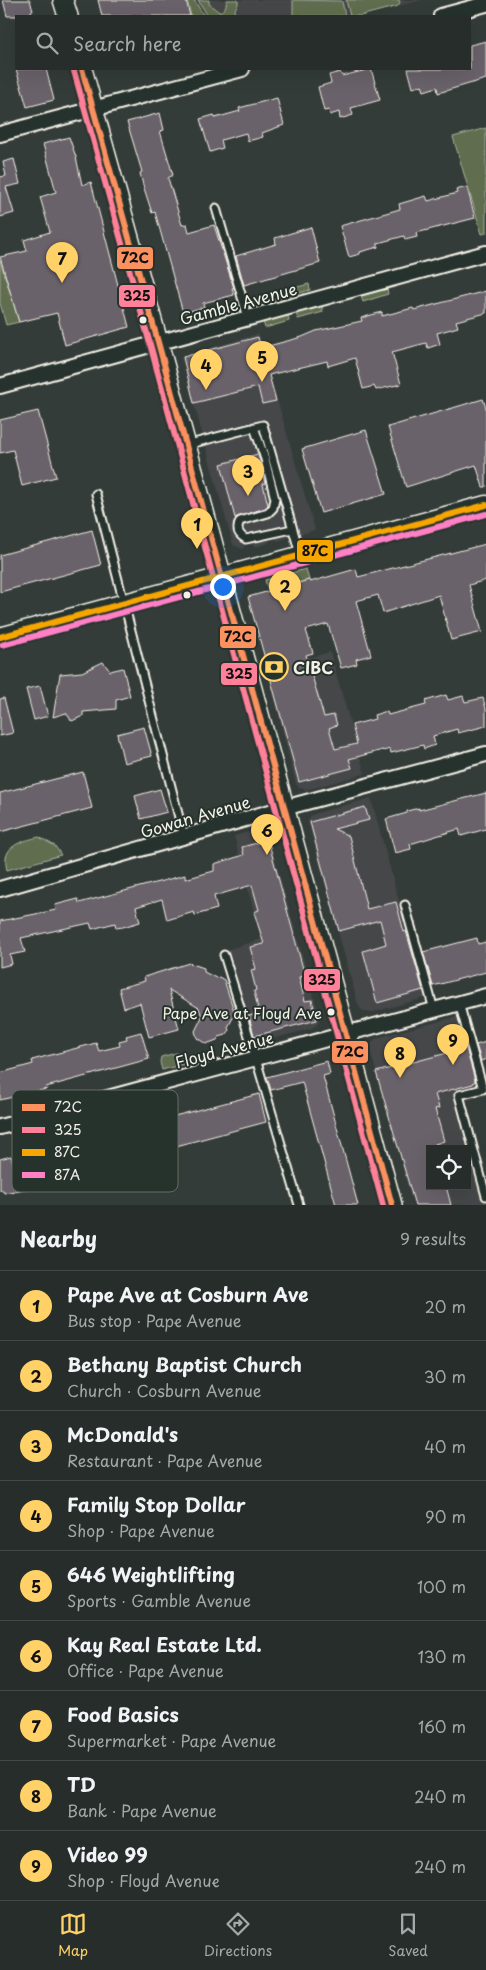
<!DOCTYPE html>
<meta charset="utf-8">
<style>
body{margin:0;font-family:"Playpen Sans",sans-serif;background:#2f3533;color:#f1f3f6}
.controls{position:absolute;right:15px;bottom:15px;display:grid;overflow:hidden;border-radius:0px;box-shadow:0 5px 20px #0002}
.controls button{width:45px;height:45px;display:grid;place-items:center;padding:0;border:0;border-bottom:1px solid #434947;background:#272d2b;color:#f1f3f6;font:25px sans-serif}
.you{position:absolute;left:222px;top:586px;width:18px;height:18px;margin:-12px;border:4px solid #fff;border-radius:50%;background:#1a73e8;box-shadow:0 0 0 8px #1a73e833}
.badge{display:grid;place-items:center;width:32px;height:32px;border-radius:50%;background:#ffd166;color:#111;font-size:16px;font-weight:700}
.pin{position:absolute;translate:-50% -41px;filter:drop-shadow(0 1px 2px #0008)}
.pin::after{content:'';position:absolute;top:26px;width:18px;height:15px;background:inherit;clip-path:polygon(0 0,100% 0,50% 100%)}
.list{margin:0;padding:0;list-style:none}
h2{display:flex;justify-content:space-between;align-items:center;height:65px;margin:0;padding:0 20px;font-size:21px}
h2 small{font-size:16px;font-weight:400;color:#a4a8a9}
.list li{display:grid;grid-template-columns:32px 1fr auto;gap:15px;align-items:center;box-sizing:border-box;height:70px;padding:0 20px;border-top:1px solid #434947}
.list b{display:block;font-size:19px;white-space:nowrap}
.list p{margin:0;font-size:16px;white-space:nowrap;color:#a4a8a9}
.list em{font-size:16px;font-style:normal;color:#a4a8a9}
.icon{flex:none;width:28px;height:28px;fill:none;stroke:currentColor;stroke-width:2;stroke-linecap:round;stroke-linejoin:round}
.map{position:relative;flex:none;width:486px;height:1205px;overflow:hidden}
.search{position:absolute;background:#272d2b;box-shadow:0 5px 20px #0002;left:15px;right:15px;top:15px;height:55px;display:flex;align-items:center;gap:12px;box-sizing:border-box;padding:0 18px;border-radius:0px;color:#a4a8a9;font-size:19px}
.sheet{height:695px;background:#272d2b}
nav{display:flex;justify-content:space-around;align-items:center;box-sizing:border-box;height:70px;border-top:1px solid #434947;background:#272d2b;font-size:14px;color:#a4a8a9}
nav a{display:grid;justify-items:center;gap:2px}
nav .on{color:#ffd166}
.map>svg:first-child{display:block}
.built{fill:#444748;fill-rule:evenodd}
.green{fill:#606e50;stroke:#aab09c}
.building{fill:#6a626a;stroke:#f4f1e8}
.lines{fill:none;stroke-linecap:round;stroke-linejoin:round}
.service-casing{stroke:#f4f1e8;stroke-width:11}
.minor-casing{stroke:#f4f1e8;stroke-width:18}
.tertiary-casing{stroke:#f4f1e8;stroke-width:21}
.secondary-casing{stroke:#f4f1e8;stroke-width:22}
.service{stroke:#26332d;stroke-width:7}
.minor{stroke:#26332d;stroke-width:14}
.tertiary{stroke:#26332d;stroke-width:18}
.secondary{stroke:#26332d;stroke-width:19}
.bus-1-casing{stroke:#26332d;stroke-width:10}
.bus-2-casing{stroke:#26332d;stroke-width:10}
.bus-3-casing{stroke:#26332d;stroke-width:10}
.bus-4-casing{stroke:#26332d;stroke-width:10}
.bus-1{stroke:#fa915f;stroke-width:6}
.bus-2{stroke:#ff8098;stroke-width:6}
.bus-3{stroke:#f7a600;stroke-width:6}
.bus-4{stroke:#ff80c5;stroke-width:6}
.bus-dot{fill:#f4f1e8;stroke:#26332d;stroke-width:2}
.labels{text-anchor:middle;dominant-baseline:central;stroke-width:4;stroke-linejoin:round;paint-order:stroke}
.bus-label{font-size:15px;fill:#f4f1e8;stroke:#26332d;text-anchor:end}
.street-label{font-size:16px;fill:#f4f1e8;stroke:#26332d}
.poi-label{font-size:16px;font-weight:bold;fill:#f4f1e8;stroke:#26332d;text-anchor:start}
.key{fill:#26332d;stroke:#646c65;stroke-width:1}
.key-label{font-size:14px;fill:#f4f1e8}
.line-badge{stroke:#26332d;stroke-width:2}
.pale-badge-label{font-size:14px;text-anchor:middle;font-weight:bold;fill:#111}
</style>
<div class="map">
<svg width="486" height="1205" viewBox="0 0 486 1205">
<rect width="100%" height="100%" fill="#343c39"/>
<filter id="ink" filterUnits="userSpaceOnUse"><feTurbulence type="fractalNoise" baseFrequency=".02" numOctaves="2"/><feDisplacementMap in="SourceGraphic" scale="10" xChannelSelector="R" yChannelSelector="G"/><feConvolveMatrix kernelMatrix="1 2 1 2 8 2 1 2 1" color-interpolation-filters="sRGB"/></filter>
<g filter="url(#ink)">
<!-- built -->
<path class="built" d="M187,0h235l-62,16h-169z
M258,334l57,196 -38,11 -2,-3 -6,2v3l-14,4 -3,-3 -7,1 -2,4 -10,-4 -52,-188z
M330,652l35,122 -59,16 -7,-2 -3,-4 -29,-115z
M371,798l28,103 9,-2 27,96 -65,18 -9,-3 -4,-9 -49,-179 2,-6 7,-3z
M256,830h6l6,5 52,183 -3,7 -7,4 -54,14 -30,-93 35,-11 -27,-103z
M467,1014l19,68v13l-22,6 22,78v26h-73l-43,-155 1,-6 4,-5 8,-3zM430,1149h37v37h-37z"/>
<!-- green -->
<path class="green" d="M187,0h7l10,16h-13z
M198,0h11v4l10,8c6,-2 7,-6 8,-12h11v4l-4,7 3,5h-29z
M293,0l49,1 3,15h-52z
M346,0h53l1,2 -2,4 -38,10h-10z
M486,128v105l-4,1 -29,-97z
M0,260l19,62 -13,3 -6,-22z
M309,284l1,6 -22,6 -2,-6z
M387,289l1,5 -25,8 -2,-6z
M279,292l2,6 -22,5 -2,-5z
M322,306l1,6 -25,7 -2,-6z
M288,315l1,6 -24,7 -2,-6z
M306,569l3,11 -41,11 -3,-11z
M39,837l16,9 6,9 -54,15c-7,-25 16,-29 32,-33z
M176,1053l11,7 1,3 -26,7 -2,-8 1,-5z"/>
<!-- building -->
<path class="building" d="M3,0h27l3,11h-2l1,5h-25z
M98,0h88l4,16h-88z
M486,41v38l-48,14 -1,-6 -13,4 -2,-6 -9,3 -5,-19h62v-24z
M16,69h30l8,31 -27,7z
M371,69l9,31 -29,8 2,7 -13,4 -1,-7 -9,3 -1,-5 -5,1 -6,-24 13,-4 -2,-8 11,-3 2,4z
M277,98l7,27 -22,8 1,4 -15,4 -2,-8 -25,7 2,8 -13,4 -10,-33 14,-4 1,3 25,-7 -1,-3z
M160,113l4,17 -4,1 13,44 -5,3 14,47 5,-1 2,8 25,-7 20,63h-2l2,7 -31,8 1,4 -21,6 -28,-101 -3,1 -9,-28 -3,-12 2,-1 -15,-50z
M69,137l7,20 6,28 9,-3 38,145 -64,18 -8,-32 -38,9 -19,-65 27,-6 -3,-11 26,-8 -10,-35 16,-5 -13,-48z
M14,159l6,25 -14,3 8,26 -14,4v-40l6,-1 -3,-14z
M467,187l8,31 -59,15 1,4 -12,3 -1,-4 -26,7v4l-18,5v2l-11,3 -9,-31 60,-17 -1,-5 27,-8 2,5 29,-8 -1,-3z
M311,227l9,36 -76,22 -8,-29 40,-12 -1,-6z
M486,291v22l-30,8 2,6 -21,6 3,11 -12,4 -2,-5 -34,9 9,32 -25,6 -2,-4 -11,3 -8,-31 -27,8 -1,-5 -58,14 7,26 -14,3 -4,-17 -64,16 -11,-46 75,-20 3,11 41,-11 14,-6 46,-10 -1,-3 21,-6v4l31,-8 1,2z
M483,399l3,9v79h-3l-7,-22 -70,22 -18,-60z
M38,411l18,66 -34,9 -9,-36 -13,3v-33z
M366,430l20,64 -65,19 -19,-64z
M258,454l7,29 -2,1 5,21 -3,3 -30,10 -14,-54z
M92,530l9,35 -101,27v-37z
M486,544v36l-17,5 13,47 -31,8 -12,-45 -56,18 -5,-18 -22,6 15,54 -15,4 1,5 -16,4 -13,-44 -22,6 7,23 -7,2 18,62 10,-2 3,10 -8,3 6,21 22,-5 -5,-19 23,-6 -1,-4 13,-4 1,4 38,-10 -1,-4 21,-6 2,5 15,-4 2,6 18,-4 3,11v17l-28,7 -1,-4 -24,7 2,9 -11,4 -1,-4 -32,8 -1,-4 -7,2v-1l-34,9 3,9 -53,14 -51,-185 61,-17 1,2 46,-13 2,8z
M103,662l7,9 13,-3 7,28 -14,4v9l-33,3v4l-11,5 -6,-8 -13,4 7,-43 22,-2z
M40,686l8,30 -14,4 -8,-31z
M4,698l9,35 -13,3v-37z
M144,727l8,29 -28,7 -7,-29z
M83,772l9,36 -92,24v-39z
M160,789l7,23 -26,7 -6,-23z
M486,793v36l-25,7 -2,-7 -49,15 1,5 -16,4 -9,-34 21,-6v-2l12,-3v2z
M365,807l4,13 -35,9 15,7 18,73 29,-7 8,30 2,-1 17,59 -46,13 -14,-52 23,-7 -6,-24 -41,11 -29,-109z
M268,840l37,136 -6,1 6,24 7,-1 5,20 -63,16 -5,-20 10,-3 -5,-22 2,-1 -5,-20 5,-1 -6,-22 14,-3 -10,-32 5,-2 -7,-25 -38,11 3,13 -22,6 -1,-3 -27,8 -5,-21 -26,8 4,15 -17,5 -7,1 -1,-5 -23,6 -2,-6 -69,15 4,14 -15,3 2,9 -12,3v-46l56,-11 -1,-5 23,-6 1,4 106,-28v4l29,-8v-7l30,-9 -2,-8z
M477,938l1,6 8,-2v30l-53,14 -10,-34z
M189,963l15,5v4l12,6 3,-1 5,3 11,34 -7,13 1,4 -3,4 -7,2 -2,3 -11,4 -9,-6 -2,-7 7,-14 -3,-9 -30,-18 10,39 -30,8 -9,-34 -16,5 -5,-20 26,-7 -1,-4z
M141,1032l8,27 -103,28 1,2 -47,11v-27l33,-9 -1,-4 64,-17 3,8 21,-5 -1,-5 8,-2 -1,-3z
M486,1042v17l-5,2 -5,-16z
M466,1048l9,32 -2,4 -38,10 4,14 -4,1 9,32 -9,3 1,5h-6v37h16l5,19h-36l-39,-133z
M327,1061l3,13 -7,2 35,129h-22l-34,-123 -31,8 -4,-13z
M259,1094l7,28 -101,27 -1,-4 -29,8 2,7 -20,5 4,14 -35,9 -7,-25 -42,11 3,12 -36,7 -1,-3h-3v-31l11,-3 2,7 16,-4 46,-12 -1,-2 39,-13z"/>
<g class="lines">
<defs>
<path id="service" d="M216,208l32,110
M254,427l11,32 10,40 -2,9 -5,5 -28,8c-4,8 -2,14 6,18l46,-10
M186,445l77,-20 37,129
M96,494l88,343
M405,905l29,105
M224,955l32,104 43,146
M459,1003l24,86 -24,6 27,101"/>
<path id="minor" d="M441,16l45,-12
M0,134l242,-65
M0,386l486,-133
M0,889l284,-81 202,-54
M0,1127l486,-131"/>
<path id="tertiary" d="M0,637l486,-132"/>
<path id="secondary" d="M63,0l5,16
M82,69l76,273 234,863"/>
</defs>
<!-- service casing -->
<use href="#service" class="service-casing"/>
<!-- minor casing -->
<use href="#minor" class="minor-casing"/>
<!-- tertiary casing -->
<use href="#tertiary" class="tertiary-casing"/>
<!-- secondary casing -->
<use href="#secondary" class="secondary-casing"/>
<!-- service -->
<use href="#service" class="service"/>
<!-- minor -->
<use href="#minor" class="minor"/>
<!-- tertiary -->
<use href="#tertiary" class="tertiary"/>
<!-- secondary -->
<use href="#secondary" class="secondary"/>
<defs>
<path id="bus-1" d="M82,69l76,273 234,863"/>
<path id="bus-2" d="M74,71l76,273 233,861"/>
<path id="bus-3" d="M0,637l486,-132"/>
<path id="bus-4" d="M2,645l484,-131"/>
</defs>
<!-- bus-1 casing -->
<use href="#bus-1" class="bus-1-casing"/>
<!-- bus-2 casing -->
<use href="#bus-2" class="bus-2-casing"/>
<!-- bus-3 casing -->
<use href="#bus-3" class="bus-3-casing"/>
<!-- bus-4 casing -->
<use href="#bus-4" class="bus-4-casing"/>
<!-- bus-1 -->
<use href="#bus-1" class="bus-1"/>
<!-- bus-2 -->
<use href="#bus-2" class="bus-2"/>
<!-- bus-3 -->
<use href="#bus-3" class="bus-3"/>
<!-- bus-4 -->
<use href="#bus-4" class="bus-4"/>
</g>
</g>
<!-- icons -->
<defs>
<symbol id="bank-ring" viewBox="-11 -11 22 22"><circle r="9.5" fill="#26332d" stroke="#ffd166" stroke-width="1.5"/><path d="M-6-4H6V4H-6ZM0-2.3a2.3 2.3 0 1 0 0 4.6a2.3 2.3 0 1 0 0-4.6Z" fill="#ffd166"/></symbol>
</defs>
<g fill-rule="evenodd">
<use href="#bank-ring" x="258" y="651" width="32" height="32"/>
</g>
<!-- markers -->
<g class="bus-dot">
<circle cx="143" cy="320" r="4.5"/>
<circle cx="187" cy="595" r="4.5"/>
<circle cx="331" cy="1012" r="4.5"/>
</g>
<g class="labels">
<!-- bus labels -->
<g class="bus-label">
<text x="322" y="1012">Pape Ave at Floyd Ave</text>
</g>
<!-- street labels -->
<g class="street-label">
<text transform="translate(238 303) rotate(-15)">Gamble Avenue</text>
<text transform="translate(195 816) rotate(-16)">Gowan Avenue</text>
<text transform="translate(224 1049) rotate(-15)">Floyd Avenue</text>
</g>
<!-- poi labels -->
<g class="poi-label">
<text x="293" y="667">CIBC</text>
</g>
</g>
<!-- legend -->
<rect x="12" y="1090" width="166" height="102" rx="8" class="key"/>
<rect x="22" y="1104" width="23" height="7" fill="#fa915f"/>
<rect x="22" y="1127" width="23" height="6" fill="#ff8098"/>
<rect x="22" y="1149" width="23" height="7" fill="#f7a600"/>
<rect x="22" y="1172" width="23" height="6" fill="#ff80c5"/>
<g class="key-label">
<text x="54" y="1112">72C</text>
<text x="54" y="1135">325</text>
<text x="54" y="1157">87C</text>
<text x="54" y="1180">87A</text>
</g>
<g class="line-badge">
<rect x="116" y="246" width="38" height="24" rx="5" fill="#fa915f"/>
<rect x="118" y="284" width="38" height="24" rx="5" fill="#ff8098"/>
<rect x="296" y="539" width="38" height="24" rx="5" fill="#f7a600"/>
<rect x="219" y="625" width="38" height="24" rx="5" fill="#fa915f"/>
<rect x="220" y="662" width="38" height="24" rx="5" fill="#ff8098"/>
<rect x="303" y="968" width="38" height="24" rx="5" fill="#ff8098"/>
<rect x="331" y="1040" width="38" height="24" rx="5" fill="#fa915f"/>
</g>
<g class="pale-badge-label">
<text x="135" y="263">72C</text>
<text x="137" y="301">325</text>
<text x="315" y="556">87C</text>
<text x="238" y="642">72C</text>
<text x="239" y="679">325</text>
<text x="322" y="985">325</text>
<text x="350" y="1057">72C</text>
</g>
</svg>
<div class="controls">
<button><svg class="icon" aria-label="locate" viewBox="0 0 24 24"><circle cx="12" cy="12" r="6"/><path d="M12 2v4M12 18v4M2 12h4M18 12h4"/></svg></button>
</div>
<div class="you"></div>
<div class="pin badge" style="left:197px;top:549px">1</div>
<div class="pin badge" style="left:285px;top:611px">2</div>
<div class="pin badge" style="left:248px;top:496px">3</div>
<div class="pin badge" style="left:206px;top:390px">4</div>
<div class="pin badge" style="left:262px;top:382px">5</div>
<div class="pin badge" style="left:267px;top:855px">6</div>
<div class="pin badge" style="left:62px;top:283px">7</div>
<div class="pin badge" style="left:400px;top:1078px">8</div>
<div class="pin badge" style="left:453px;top:1065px">9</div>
<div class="search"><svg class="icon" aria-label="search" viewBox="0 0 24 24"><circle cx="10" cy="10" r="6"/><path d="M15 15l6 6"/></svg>Search here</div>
</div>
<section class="sheet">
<h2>Nearby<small>9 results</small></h2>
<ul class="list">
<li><span class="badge">1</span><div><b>Pape Ave at Cosburn Ave</b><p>Bus stop · Pape Avenue</p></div><em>20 m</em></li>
<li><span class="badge">2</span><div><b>Bethany Baptist Church</b><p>Church · Cosburn Avenue</p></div><em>30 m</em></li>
<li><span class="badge">3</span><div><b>McDonald's</b><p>Restaurant · Pape Avenue</p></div><em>40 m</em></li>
<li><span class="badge">4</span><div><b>Family Stop Dollar</b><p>Shop · Pape Avenue</p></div><em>90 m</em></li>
<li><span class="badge">5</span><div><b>646 Weightlifting</b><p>Sports · Gamble Avenue</p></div><em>100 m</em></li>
<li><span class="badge">6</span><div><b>Kay Real Estate Ltd.</b><p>Office · Pape Avenue</p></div><em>130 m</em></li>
<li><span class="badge">7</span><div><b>Food Basics</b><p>Supermarket · Pape Avenue</p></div><em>160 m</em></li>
<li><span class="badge">8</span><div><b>TD</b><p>Bank · Pape Avenue</p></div><em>240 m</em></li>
<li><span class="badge">9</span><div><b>Video 99</b><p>Shop · Floyd Avenue</p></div><em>240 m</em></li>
</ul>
</section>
<nav>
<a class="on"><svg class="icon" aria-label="map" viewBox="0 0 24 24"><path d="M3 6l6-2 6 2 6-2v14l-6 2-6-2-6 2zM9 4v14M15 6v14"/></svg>Map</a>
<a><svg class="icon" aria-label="directions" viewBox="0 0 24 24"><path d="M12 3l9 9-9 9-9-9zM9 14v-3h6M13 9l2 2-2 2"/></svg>Directions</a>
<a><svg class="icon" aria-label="saved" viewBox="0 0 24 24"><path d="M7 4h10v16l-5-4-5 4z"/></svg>Saved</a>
</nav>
